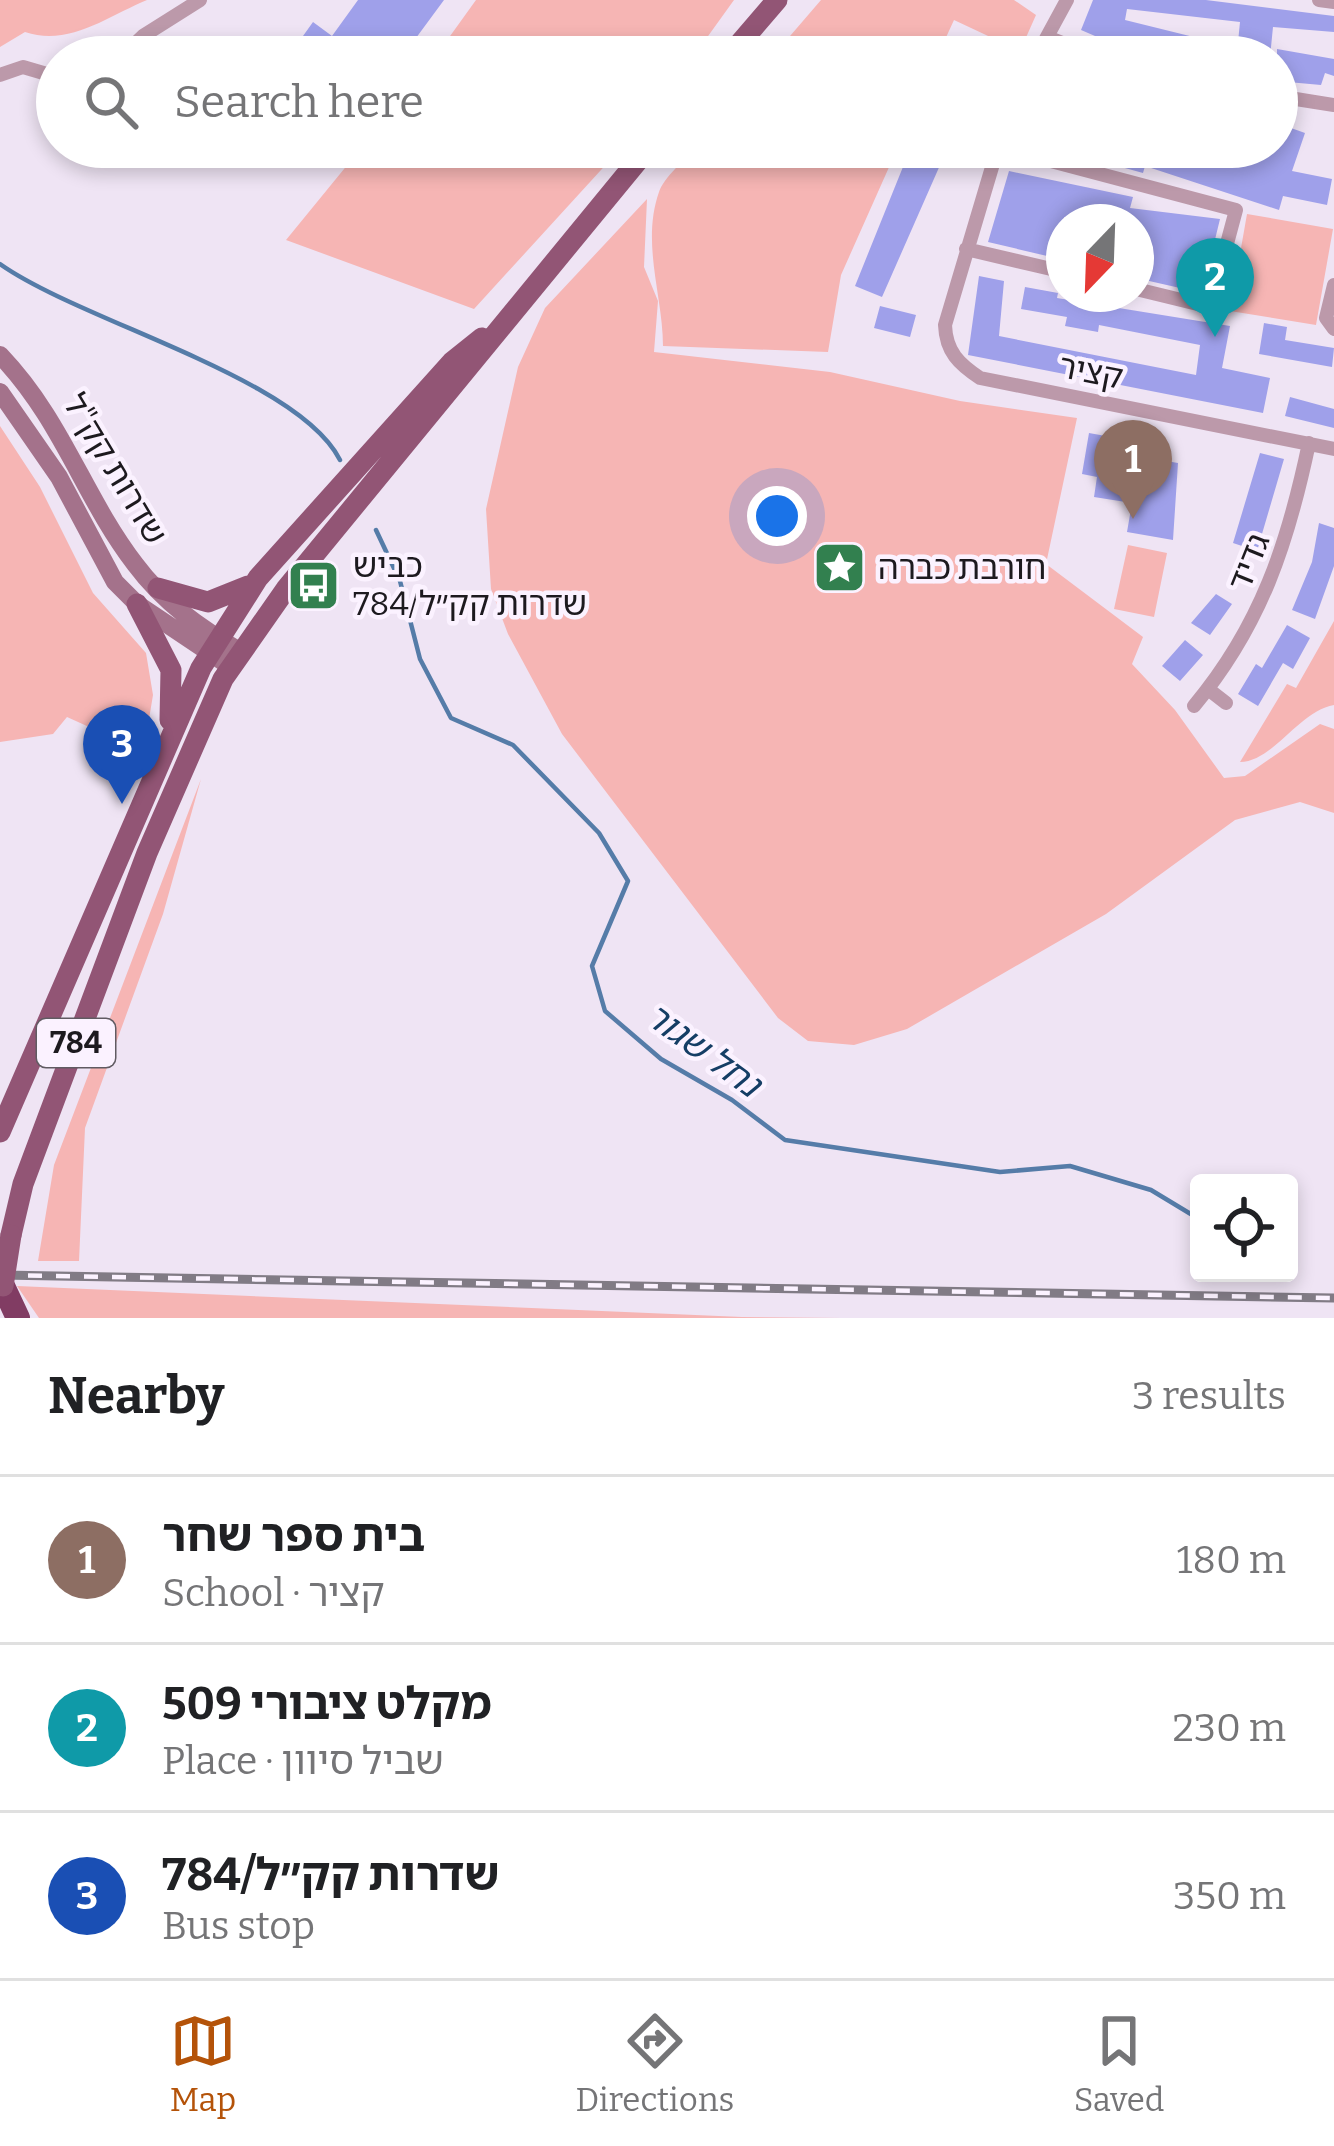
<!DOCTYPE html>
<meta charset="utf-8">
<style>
body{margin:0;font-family:Bitter,"Noto Sans Hebrew",serif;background:#f2f2f2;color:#202124}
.controls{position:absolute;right:36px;bottom:36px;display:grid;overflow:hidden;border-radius:12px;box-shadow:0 6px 18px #0003}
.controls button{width:108px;height:108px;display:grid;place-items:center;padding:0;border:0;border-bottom:3px solid #e0e0e0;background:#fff;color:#202124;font:60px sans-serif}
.compass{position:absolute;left:1046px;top:204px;width:108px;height:108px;border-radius:50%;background:#fff;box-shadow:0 6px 18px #0003;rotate:203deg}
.you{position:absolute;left:777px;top:516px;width:42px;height:42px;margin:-30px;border:9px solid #fff;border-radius:50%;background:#1a73e8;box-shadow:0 0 0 18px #1a73e833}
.badge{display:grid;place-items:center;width:78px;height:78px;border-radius:50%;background:#b45309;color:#fff;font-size:39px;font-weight:700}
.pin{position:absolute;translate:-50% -99px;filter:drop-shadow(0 3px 6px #0008)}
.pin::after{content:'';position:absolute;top:63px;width:42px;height:36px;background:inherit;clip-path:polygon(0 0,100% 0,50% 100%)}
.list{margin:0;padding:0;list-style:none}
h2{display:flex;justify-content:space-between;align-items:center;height:156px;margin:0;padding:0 48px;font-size:51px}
h2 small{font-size:39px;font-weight:400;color:#757577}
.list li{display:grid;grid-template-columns:78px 1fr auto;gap:36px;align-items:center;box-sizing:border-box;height:168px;padding:0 48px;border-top:3px solid #e0e0e0}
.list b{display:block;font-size:45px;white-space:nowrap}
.list p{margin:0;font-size:39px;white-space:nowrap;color:#757577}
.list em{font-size:39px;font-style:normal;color:#757577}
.icon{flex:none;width:66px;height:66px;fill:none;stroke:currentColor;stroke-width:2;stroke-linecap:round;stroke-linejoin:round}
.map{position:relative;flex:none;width:1334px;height:1318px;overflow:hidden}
.search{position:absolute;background:#fff;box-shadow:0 6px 18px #0003;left:36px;right:36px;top:36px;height:132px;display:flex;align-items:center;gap:30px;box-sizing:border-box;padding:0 42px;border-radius:66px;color:#757577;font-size:45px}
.sheet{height:660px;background:#fff}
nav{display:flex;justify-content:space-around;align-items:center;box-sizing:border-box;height:168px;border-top:3px solid #e0e0e0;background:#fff;font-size:33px;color:#757577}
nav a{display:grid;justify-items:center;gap:6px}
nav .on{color:#b45309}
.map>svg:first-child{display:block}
.green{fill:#f6b5b4}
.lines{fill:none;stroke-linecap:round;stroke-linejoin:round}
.stream{stroke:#557ca8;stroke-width:4.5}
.building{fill:#9fa0ea;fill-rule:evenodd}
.street{stroke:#bc99aa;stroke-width:14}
.secondary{stroke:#a4728b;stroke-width:18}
.primary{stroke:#925575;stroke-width:21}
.highway{stroke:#813c63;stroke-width:24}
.rail-casing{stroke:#817b85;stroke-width:9}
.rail{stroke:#fbf2ff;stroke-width:4.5;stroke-dasharray:14;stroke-linecap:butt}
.primary-bridge{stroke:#925575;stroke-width:21}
.labels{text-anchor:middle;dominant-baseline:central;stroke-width:9;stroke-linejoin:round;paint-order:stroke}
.shield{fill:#fbf2ff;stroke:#605b62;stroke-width:3}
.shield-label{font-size:30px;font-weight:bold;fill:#1d1a1f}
.street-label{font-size:33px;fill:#1d1a1f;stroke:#fbf2ff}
.poi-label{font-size:33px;fill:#1d1a1f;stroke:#fbf2ff;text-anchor:start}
.water-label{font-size:36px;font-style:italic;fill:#153e65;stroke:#fbf2ff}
</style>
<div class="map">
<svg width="1334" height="1318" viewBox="0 0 1334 1318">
<rect width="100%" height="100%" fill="#efe4f4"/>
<!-- green -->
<path class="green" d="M0,0h147c-39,16 -78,47 -122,32l-25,15z
M476,0h258l-41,57h-258z
M821,0h193l22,15 -16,36 -66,-31 -17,37h-165z
M362,147h260l-148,162 -188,-69z
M696,147h202l-57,128 -13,77 -165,-6c0,-50 -22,-103 -4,-154 5,-15 26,-32 37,-45z
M647,199l-3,68 14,34 -4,51 176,20 130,29 117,17 -31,146 97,73 -11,27 43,46 49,68 21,-2 75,-52 14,5v84l-34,-11 -65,18 -129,94 -199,115 -53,16 -46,-4 -30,-23 -216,-284 -54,-100 -17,-45 -5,-80 32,-142 27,-59z
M1247,214l86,15 -17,96 -86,-14z
M0,426l40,61 53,106 53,60 7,42 -8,48 -16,2 -62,-28 -14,17 -53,8z
M1128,545l39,8 -13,64 -40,-8z
M1334,621v84c-35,6 -60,56 -94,57l47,-78 9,4z
M201,779l-38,135 -78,214 -6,133h-41l16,-96z
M17,1286l725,31 100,1h-803z"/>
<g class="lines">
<!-- stream -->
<path class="stream" d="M0,264c82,58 298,113 340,196
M376,530l24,51 20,78 31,59 62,27 86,88 29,48 -36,85 13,45 56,48 71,41 53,40 215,32 70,-6 81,24 48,29"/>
</g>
<!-- building -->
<path class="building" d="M358,0h86l-42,57h-114l25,-35 19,14z
M1093,0h113l128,16v16l-61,-5 -3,30h-126l-63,-27zM1127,9l113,13 -2,20 -12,3 -101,-25z
M1277,49l57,10v17l-9,-3 -4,12 -44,-4z
M1277,123l28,10 -13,38 40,8 -5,26 -44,-9 -4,14 -134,-44 -2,7 -87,-24 221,-2z
M911,147h37l-66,150 -27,-11z
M1009,171l124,26 -3,11 90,11 -18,74 -66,-15v-56l-72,-5v43l-76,-18z
M979,276l25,5 -5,55 141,28 56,11 4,-30 -101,-20 -1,7 -33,-6 2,-9 -46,-8 4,-22 33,6 -1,5 173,28 -8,42 48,10 -7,35 -295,-58z
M880,306l36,9 -6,22 -36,-9z
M1264,323l23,4 -2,13 49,8 -2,19 -73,-13z
M1290,397l44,12v19l-49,-12z
M1089,433l50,9 -3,14 42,7 -5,77 -46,-8 5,-29 -38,-6 3,-20 -15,-3z
M1260,453l24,6 -27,92 -24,-8z
M1319,523l15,5v38l-19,53 -23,-9 20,-48z
M1216,594l16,10 -22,31 -19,-12z
M1287,625l23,13 -17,31 -10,-6 -25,43 -20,-12 18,-30 6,4z
M1185,640l18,15 -23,26 -18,-15z"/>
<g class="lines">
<!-- street -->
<path class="street" d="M1319,0l15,2
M1047,37l51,20
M121,57l22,-21 57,-36
M1036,57l31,-57
M0,75l23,-8 34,10
M1277,96l57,9
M966,249l98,23
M1334,285l-8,33 8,11
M1136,289l74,18 26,-97 -238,-63 -53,178c1,27 14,39 35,53l354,71
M1208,689l18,14
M1194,706c67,-80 94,-163 115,-263"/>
<!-- secondary -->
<path class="secondary" d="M0,355c63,66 83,141 135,209 29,39 65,64 106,88
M0,392l59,85 56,105 22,22 94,63"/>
<!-- primary -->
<path class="primary" d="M728,57l49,-57
M158,588l50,14 40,-16
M137,604l34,66 -1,50
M0,1132l201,-464 57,-90 194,-216 30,-24
M11,1235l12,-51 124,-331 76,-174 63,-90 363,-442"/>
<!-- highway -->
<path class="highway" d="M3,1286l15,32"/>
<defs>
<path id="rail" d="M0,1275l1334,23"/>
</defs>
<!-- rail casing -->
<use href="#rail" class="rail-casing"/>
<!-- rail -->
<use href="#rail" class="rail"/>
<!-- primary-bridge -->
<path class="primary-bridge" d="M3,1286l8,-51"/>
</g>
<!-- icons -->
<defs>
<symbol id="sight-square" viewBox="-11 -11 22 22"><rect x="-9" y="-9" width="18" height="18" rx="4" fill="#32804f" stroke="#fbf2ff"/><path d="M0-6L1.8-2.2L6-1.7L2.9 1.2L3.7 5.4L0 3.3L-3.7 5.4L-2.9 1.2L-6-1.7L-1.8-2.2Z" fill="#fff"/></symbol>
<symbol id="bus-square" viewBox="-11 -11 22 22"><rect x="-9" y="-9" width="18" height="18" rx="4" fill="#32804f" stroke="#fbf2ff"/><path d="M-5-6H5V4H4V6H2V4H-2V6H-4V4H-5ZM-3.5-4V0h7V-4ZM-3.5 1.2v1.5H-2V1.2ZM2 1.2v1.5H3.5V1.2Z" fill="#fff"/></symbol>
</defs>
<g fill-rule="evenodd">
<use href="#sight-square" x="810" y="538" width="59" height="59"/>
<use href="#bus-square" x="284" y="556" width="59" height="59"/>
</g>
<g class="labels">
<!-- shield labels -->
<rect class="shield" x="37" y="1019" width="78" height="48" rx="9"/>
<g class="shield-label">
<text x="76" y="1043">784</text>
</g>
<!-- street labels -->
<g class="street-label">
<text transform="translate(1091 372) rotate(11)">קציר</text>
<text transform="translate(115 469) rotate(59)">שדרות קק"ל</text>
<text transform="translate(1249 562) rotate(-68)">גדיד</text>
</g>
<!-- poi labels -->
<g class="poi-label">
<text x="353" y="566">כביש<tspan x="353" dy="38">784/שדרות קק״ל</tspan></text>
<text x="878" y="568">חורבת כברה</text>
</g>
<!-- water labels -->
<g class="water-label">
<text transform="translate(703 1050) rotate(36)">נחל שגור</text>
</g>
</g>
</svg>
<div class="controls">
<button><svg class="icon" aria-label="locate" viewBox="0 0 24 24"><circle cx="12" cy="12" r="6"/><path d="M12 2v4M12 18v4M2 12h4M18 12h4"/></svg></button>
</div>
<svg class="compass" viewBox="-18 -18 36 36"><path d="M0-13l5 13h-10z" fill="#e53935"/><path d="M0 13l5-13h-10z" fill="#757577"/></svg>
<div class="you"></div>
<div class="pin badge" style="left:1133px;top:519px;background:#8d6e63">1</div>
<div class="pin badge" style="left:1215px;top:337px;background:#0f9aa8">2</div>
<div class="pin badge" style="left:122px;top:804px;background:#1a4fb4">3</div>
<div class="search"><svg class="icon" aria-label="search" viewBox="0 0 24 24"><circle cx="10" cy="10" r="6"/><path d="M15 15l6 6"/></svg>Search here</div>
</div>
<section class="sheet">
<h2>Nearby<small>3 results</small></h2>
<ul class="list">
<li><span class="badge" style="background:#8d6e63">1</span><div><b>בית ספר שחר</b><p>School · קציר</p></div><em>180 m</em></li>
<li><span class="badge" style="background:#0f9aa8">2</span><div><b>מקלט ציבורי 509</b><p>Place · שביל סיוון</p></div><em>230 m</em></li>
<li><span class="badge" style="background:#1a4fb4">3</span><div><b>784/שדרות קק״ל</b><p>Bus stop</p></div><em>350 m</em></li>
</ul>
</section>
<nav>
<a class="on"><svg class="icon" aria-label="map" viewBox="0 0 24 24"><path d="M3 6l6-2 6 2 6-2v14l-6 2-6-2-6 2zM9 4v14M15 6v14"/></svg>Map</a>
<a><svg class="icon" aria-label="directions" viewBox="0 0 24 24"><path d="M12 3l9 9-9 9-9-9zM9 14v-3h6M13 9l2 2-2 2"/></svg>Directions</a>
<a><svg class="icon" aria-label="saved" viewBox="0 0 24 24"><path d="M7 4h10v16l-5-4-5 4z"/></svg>Saved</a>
</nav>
